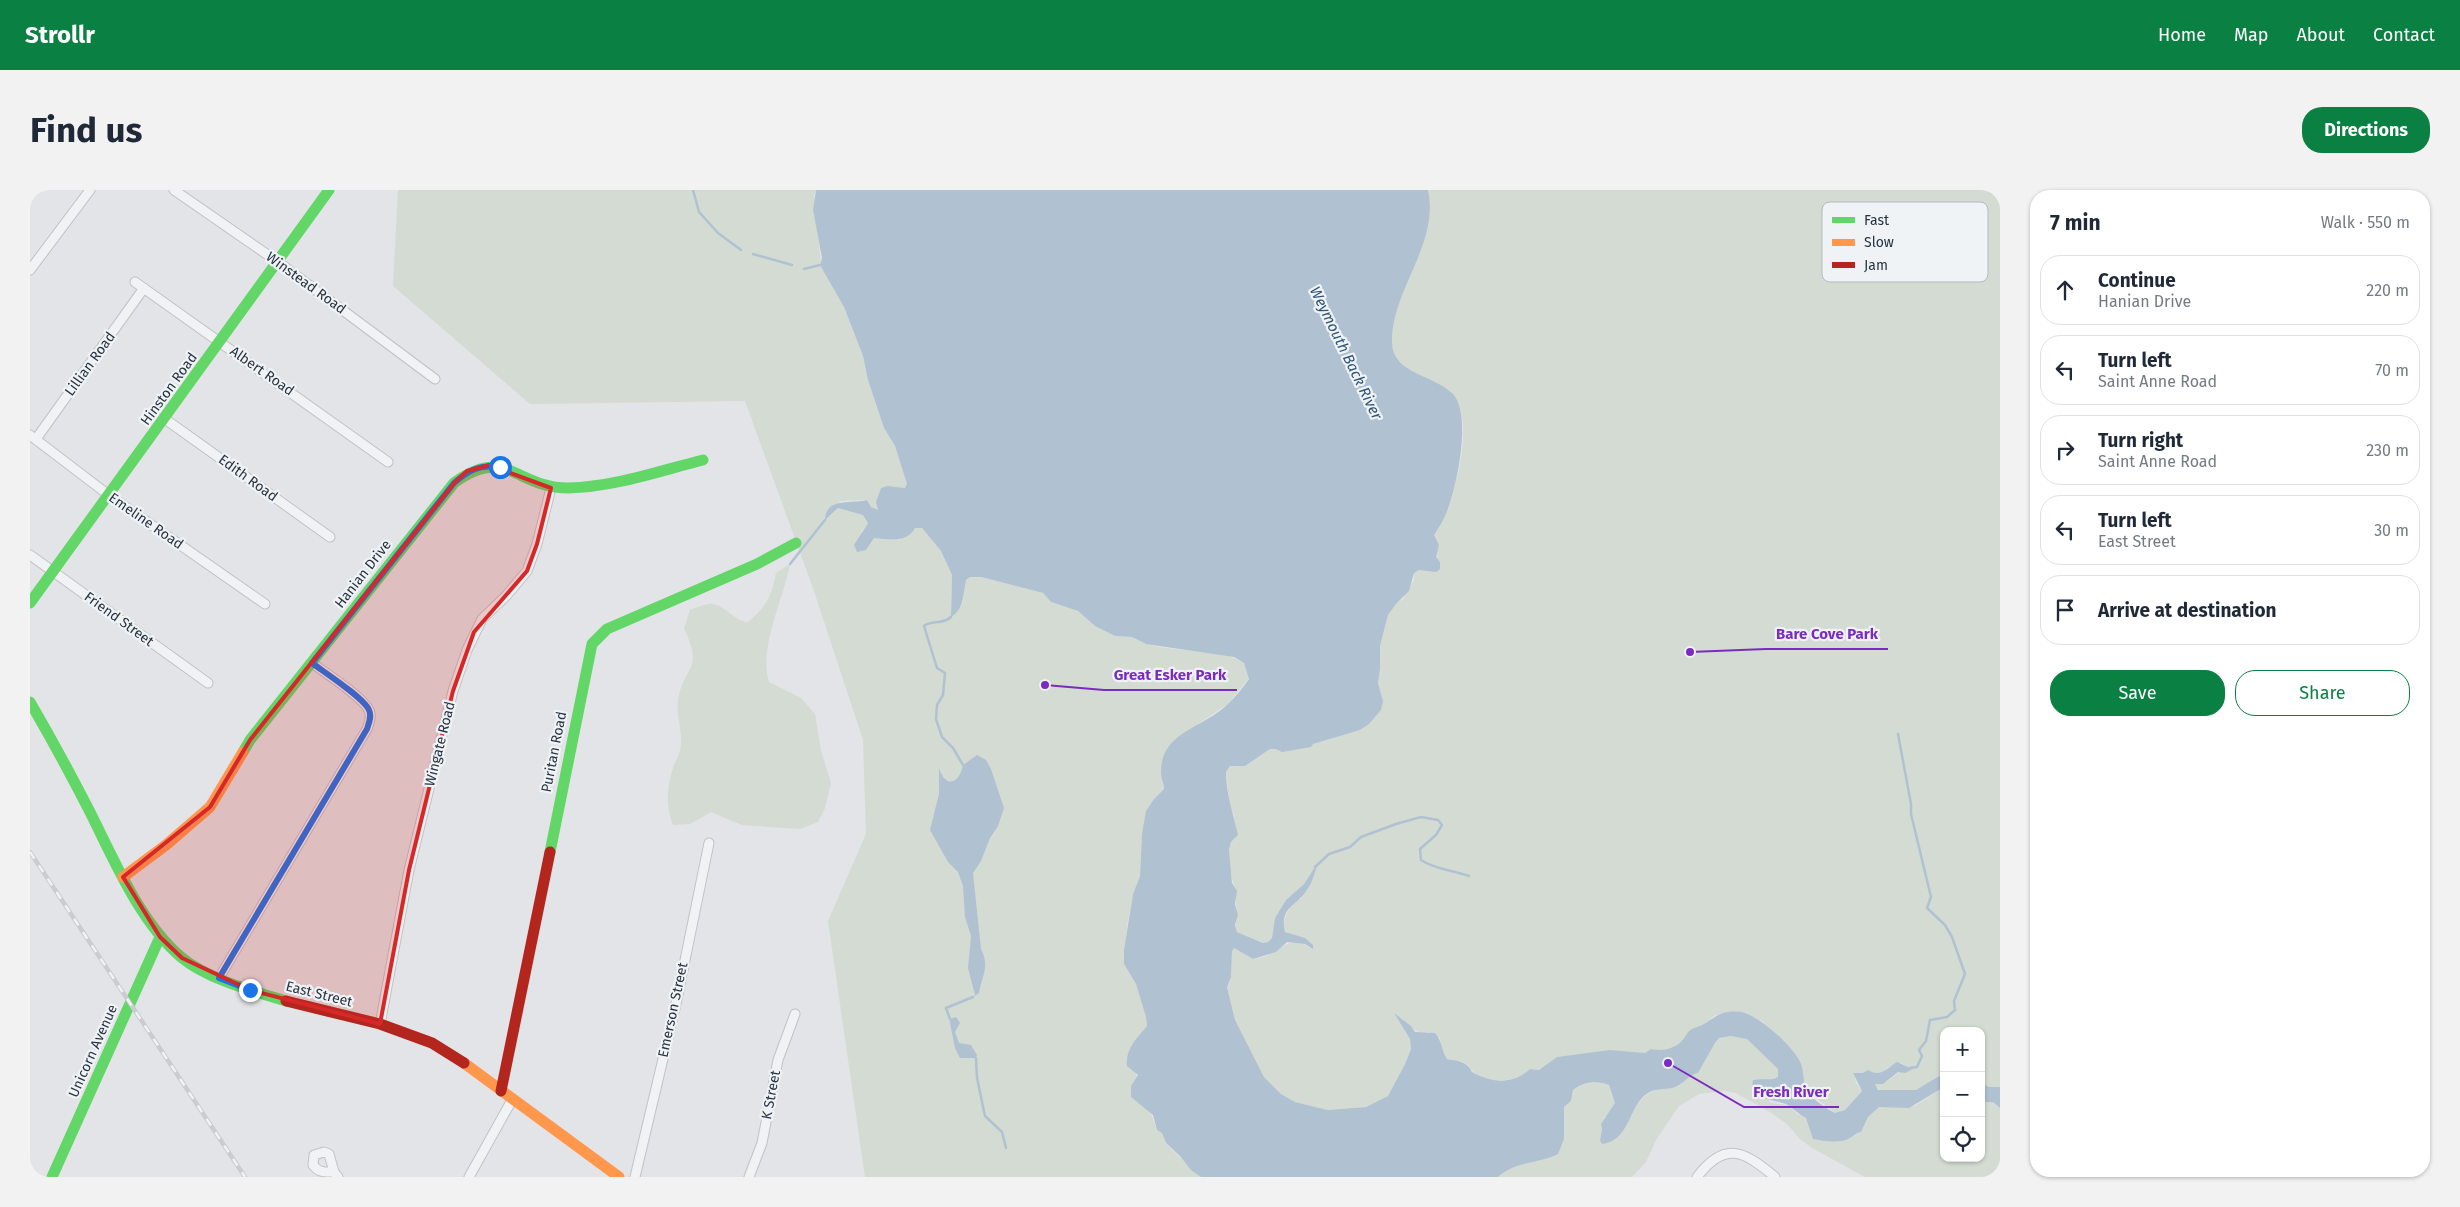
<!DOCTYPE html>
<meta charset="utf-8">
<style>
body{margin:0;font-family:"Fira Sans",sans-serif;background:#f2f2f3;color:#1f2937}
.controls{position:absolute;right:15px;bottom:15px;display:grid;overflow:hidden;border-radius:10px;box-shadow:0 1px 4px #0004}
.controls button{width:45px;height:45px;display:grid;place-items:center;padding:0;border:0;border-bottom:1px solid #e0e1e3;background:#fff;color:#1f2937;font:25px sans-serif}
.stop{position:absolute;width:15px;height:15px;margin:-11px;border:4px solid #1a73e8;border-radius:50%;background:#fff}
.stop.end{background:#1a73e8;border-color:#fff;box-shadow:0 1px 5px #0008}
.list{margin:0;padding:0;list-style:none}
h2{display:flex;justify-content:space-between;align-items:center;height:65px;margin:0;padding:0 20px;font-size:21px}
h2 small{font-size:16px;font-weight:400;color:#747a83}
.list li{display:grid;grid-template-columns:32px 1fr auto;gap:15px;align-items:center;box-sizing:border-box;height:70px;margin:0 10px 10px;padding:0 10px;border:1px solid #e0e1e3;border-radius:20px}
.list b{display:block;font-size:19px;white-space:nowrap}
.list p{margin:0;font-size:16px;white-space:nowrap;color:#747a83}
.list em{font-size:16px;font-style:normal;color:#747a83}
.actions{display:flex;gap:10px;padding:15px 20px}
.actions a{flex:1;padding:11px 0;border:1px solid #0b8043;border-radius:20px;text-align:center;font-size:18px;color:#0b8043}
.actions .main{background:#0b8043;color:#fff}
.icon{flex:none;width:28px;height:28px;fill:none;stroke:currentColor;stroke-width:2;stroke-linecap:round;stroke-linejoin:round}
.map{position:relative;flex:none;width:1970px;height:987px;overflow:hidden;border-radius:20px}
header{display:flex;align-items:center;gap:30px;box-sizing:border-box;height:70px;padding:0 25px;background:#0b8043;color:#fff}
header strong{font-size:24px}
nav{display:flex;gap:28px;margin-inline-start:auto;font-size:18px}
.intro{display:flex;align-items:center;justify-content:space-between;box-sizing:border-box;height:120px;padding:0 30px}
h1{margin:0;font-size:35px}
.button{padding:12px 22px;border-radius:20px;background:#0b8043;color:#fff;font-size:18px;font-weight:700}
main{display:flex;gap:30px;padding:0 30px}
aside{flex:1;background:#fff;border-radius:20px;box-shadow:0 1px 4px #0004}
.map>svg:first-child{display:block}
.green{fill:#d3dbd2}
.water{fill:#b0c2d2}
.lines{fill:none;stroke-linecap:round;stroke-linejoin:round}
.stream{stroke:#b0c2d2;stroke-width:2.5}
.street-casing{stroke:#c0c2c5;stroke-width:11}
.street{stroke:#f1f2f3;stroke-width:9}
.fast{stroke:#63d668;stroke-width:11}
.slow{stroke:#ff974d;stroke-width:11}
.jam{stroke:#b3261e;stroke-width:11}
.rail-casing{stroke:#cacccf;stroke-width:4.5}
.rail{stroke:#eff3f6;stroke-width:2.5;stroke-dasharray:8;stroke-linecap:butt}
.route{stroke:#1a73e8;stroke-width:6}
.marked{fill:#d62828;fill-opacity:0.2;stroke:#d62828;stroke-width:4;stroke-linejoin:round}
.labels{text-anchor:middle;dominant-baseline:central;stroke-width:4.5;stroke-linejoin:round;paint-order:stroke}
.street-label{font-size:14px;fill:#283340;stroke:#eff3f6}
.water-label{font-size:15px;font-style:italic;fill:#325475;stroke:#eff3f6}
.key{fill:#eff3f6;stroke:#b3b9bf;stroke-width:1}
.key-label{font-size:14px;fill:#283340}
.leader{fill:none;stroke:#7b2cbf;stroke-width:2}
.callout-dot{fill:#7b2cbf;stroke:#eff3f6;stroke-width:2}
.callout-label{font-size:15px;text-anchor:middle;font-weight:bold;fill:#7b2cbf;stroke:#eff3f6;stroke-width:4.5;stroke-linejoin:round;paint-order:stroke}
</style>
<header>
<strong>Strollr</strong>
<nav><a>Home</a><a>Map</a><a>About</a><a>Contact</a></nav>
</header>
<div class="intro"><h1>Find us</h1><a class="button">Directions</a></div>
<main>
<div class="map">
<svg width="1970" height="987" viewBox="0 0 1970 987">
<rect width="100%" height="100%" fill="#e2e4e7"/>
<!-- green -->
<path class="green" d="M368,0h418l-2,5 7,70 23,42 19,49 5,24 16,48 11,18 12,38 -2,5 -8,-1 -19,23 -7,-3 -4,-8 -27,1 -12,17 10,-10 25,7 5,8 -7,9 5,18 8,-12 25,2 16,-12h7l19,23 11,24 -1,38 12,-11 2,-21 4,-4h12l62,16 8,9 27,9 17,15 20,10 17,1 14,7 20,4 58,6 20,9 5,15 -21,26 -30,20 -37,52 3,13 -10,10 -12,35 -2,42 -7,18 -6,32 -3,38 12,20 10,33 1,9 -13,43 23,61 5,3 4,11 35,33h-336l-37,-256 38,-87 -3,-94 -50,-152 -68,-187 -215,3 -137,-118z
M1398,0h572v897h-11l-8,-4v-52h-37v42c-9,4 -19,14 -29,17 -9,2 -33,3 -40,-3v-4l13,-2 11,-9 14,-3 -11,-6 -14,4 -5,6h-29l2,10 6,8 -17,19 -10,3 -26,-20 -6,-13 -1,-14 -16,-22 -24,-23 -17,-8 -30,2 -11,9 -16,7 -4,8 -12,9 -14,3 -7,-2 -6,4 -35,-2 -53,6 -18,13 -9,-1c-14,13 -40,16 -56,4 -3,-3 -4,-7 -7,-9 -5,-4 -14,-4 -20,-5l-5,-6 -2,-15 -12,-6c-15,4 -19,-11 -33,-17l15,24 1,10 -6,15 -17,32 -22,11 -38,3 -33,-8 -14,-8 -17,-17 -29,-57 -8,-33 4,-10 1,-26 2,-3 19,11c29,-2 29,-28 60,-10l-28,-17 -2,-8 3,-9 7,-12 8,-4 7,-10 8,-23 -12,18 -18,16 -13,30 -1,8 -4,4 -4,1 -27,-11c-3,-9 1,-11 0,-19 -1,-7 -1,-22 -3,-28 -4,-13 -7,-29 -3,-43l4,-3 -1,-24 -4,-7 -4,-36 4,-6h15l25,-17 43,-5 47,-14 23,-29 -5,-18 2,-14v-23l8,-31 8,-11 7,-5 11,-19v-7l22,-16c0,-6 -3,-18 -2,-23 3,-9 12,-17 15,-27 8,-27 21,-73 10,-101 -12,-29 -65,-30 -67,-62 -2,-54 48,-100 36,-154z
M760,374c-6,34 -32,85 -21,118l32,16 14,16 6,37 10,32 -6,25 -7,14 -18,7 -58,-4 -31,-13 -21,12 -17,1c-8,-20 -6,-40 1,-60 3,-6 7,-14 7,-22 1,-14 -5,-28 -3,-42 5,-35 27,-31 6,-72l6,-19c6,-2 17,-7 23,-6 14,3 21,17 35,18 18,-15 24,-26 28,-49z
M1701,846l16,3 31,30v8l-11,3 -6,16 11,7 16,2 9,9 9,4 2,3 47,12 6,-1 7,-15 11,-10 36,-1 29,-19v71h37v-59l5,3h7l7,6v69h-135l-53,-29 -12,-9 -13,-15 -17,-12 -34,-19 -11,-2 -26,3 -20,12 -23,34 -10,22 -14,15h-134l10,-9 20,-5 36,-24v-32l7,-6 2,-11c11,-8 23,-10 36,-5l6,18 -6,11 -5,4 -4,22 8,3c6,-4 14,-9 17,-15 9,-15 12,-31 31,-38 6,-3 12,-1 19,-3 9,-3 13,-12 23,-14l17,-30 4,-5z"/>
<!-- water -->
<path class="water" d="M786,0h612c12,54 -37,100 -36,153 1,31 43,32 61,51 19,21 4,90 -5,115 -3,9 -9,18 -14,26l5,10 -3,12 4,5v7l-4,3 -17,-2 -5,3 -5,18 -13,13 -8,11 -8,31v23l-2,14 5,18 -2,9 -12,14 -9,6 -47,14 -2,3 -29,5 -6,-3h-6l-25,17h-15l-4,6c0,22 7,41 12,63l-7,7 -2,8 3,33 5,8 -2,13 3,11 -3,10 2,7 26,11 5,-1 4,-4 3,-20 11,-18 18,-16 13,-20c-2,9 -5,19 -10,26 -10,16 -28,17 -22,42l20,6 8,7v4l-8,-5 -18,-2 -11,10 -23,7 -19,-11 -2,3 -1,26 -4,10 8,33 29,57 17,17 14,8 33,8 38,-3 22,-11 17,-32 6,-15 -1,-10 -16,-26 17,13 4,6 20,1c7,7 6,17 12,26 11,2 20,2 25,13 19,11 41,13 58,-3l9,1 18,-13 53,-7 35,3 6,-4c13,3 26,-1 34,-12 0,0 3,-6 4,-6 3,-3 9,-4 13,-6 15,-9 20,-15 39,-13 17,2 57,38 61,55 2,9 1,17 6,25 6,9 18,16 27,21l10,-3 17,-19 -9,-18h10l5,-3c12,8 19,-2 29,-8l16,7 -8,4 -7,-1 -15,12h-8l3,6h38l28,-17v14l-35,21 -30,-1 -11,10 -7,15c-6,1 -6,3 -11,6 -10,6 -26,3 -37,1l-7,-21c-8,-4 -13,-10 -20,-14 -12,-5 -28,-2 -34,-18l1,-6c10,-2 17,1 25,-3v-8l-31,-30 -16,-3 -12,2 -4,5 -17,30c-10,2 -14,11 -23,14 -12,4 -20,-1 -32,10 -15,15 -15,44 -41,47l-2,-4 2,-11 -1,-5 14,-21 -6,-18c-13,-5 -26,-3 -36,5l-2,11 -7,6v32l-6,15c-20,10 -43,7 -60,23h-297l-10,-7 -11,-14 -14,-13 -4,-10 -5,-3 -4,-15 -22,-18v-11l7,-11 -11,-9c-2,-17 10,-28 20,-40l-1,-9 -10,-33 -12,-20v-14l9,-56 7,-18 2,-42 4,-23 8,-12 10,-10c0,-5 -3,-10 -3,-15 -1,-36 29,-43 53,-59 15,-10 25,-22 35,-36l-5,-16 -10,-6 -88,-13 -14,-7 -17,-1 -20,-10 -17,-15 -27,-9 -8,-9 -62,-16h-11l-4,3c-3,15 -2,29 -15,37l1,-42 -11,-24 -19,-23h-7c-9,16 -26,11 -41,10l-8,12 -9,2 -3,-7 14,-22 -5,-8 -25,-7 -13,12c0,-23 28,-16 42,-20l4,7 7,3 -2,-8 5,-14 6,-2 18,2 2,-4 -12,-38 -11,-18 -16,-48 -5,-24 -19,-49 -24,-42 2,-7 -9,-48z
M947,565l9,5 5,9 13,39 -6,18 -8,12 -9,23 -8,12 8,76c9,18 1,26 -2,44l-6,4 2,-2 -7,-27 3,-32 -6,-19 -2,-31 -5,-14 -10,-10 -18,-32 9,-36v-26c6,20 20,17 24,-3z
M926,827l4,6 -5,9 4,11 12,2 6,10 -1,3h-16l-5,-10 -5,-25v-4z
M1951,893l8,4h11v21l-7,-6h-7l-5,-3z"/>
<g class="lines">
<!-- stream -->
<path class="stream" d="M663,0l6,22 19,21 23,17
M723,64l39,11
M774,79l16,-4
M760,374l35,-44
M921,427c-8,8 -20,3 -27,9l13,42 8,5 -2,22 -6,10 -1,14 6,18 11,11 10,17
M1868,544l13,70v10l20,83 -4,11 18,17 7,12 13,37 -11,27 1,9 -8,7 -17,3 -4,21 -7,9 3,6 -5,11 -7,1
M1285,677l14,-13 21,-7 11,-10 35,-13 25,-7 17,3 4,5 -6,10 -16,14 1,11c15,10 32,10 48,16
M920,829l-4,-11 27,-11
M946,868l1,20 8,38 17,16 4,16"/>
<defs>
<path id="street" d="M144,0l104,72 157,117
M0,80l60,-80
M105,92l253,180
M135,229l165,118
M0,245l80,61 155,108
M6,249l108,-151
M0,365l178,128
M189,788l148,-249c2,-5 4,-11 3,-16 -2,-13 -46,-41 -58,-50
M350,834l29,-154 44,-179 14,-41 15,-31 24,-23 21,-25 10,-27 14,-56
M304,982c-9,0 -15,1 -21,-7l1,-10 10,-3 5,2 5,18 4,5
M439,987l43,-77
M605,987l41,-173 33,-161
M719,987l13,-34 16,-83 17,-46
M1667,987c28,-37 47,-26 78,0"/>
</defs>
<!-- street casing -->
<use href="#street" class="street-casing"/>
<!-- street -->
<use href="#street" class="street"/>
<!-- fast -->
<path class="fast" d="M0,413l299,-413
M0,512c21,36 41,73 60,110 24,48 50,110 91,145 26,22 72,34 105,44
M213,562l7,-12 204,-257c52,-38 63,5 114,5 46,-1 91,-17 135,-28
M520,662l42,-208 15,-15 150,-65 39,-21
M22,987l108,-240"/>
<!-- slow -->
<path class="slow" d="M93,687l43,-32 44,-38 33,-55
M434,873l155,114"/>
<!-- jam -->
<path class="jam" d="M256,811l94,23 52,19 32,20
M471,901l49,-239"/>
<defs>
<path id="rail" d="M0,662l215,325"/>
</defs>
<!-- rail casing -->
<use href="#rail" class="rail-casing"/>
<!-- rail -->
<use href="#rail" class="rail"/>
</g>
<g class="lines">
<!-- route -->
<path class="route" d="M220,800l-31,-12 148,-249c2,-6 5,-13 2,-19 -5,-12 -45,-38 -57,-47l142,-180c15,-13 26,-19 46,-16"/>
</g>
<!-- marked area -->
<path class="marked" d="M459,275l62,23 -14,56 -10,27 -53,61 -21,59 -44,179 -29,154 -130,-34 -68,-32 -22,-21 -37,-60 87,-70 40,-67 204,-257 13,-12z"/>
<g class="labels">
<!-- street labels -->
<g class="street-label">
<text transform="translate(276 93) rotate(36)">Winstead Road</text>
<text transform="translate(60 174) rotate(-54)">Lillian Road</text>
<text transform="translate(232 181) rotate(35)">Albert Road</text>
<text transform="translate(139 199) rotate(-54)">Hinston Road</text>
<text transform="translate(218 288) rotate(36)">Edith Road</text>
<text transform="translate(116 331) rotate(35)">Emeline Road</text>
<text transform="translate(333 384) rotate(-52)">Hanian Drive</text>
<text transform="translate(89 429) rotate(36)">Friend Street</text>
<text transform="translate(410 554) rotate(-76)">Wingate Road</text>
<text transform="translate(524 562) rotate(-79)">Puritan Road</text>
<text transform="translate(289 804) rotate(14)">East Street</text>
<text transform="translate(643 820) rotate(-78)">Emerson Street</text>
<text transform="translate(63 861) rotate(-66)">Unicorn Avenue</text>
<text transform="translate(741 905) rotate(-79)">K Street</text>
</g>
<!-- water labels -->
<g class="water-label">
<text transform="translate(1316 163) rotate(64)">Weymouth Back River</text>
</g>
</g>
<!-- legend -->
<rect x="1792" y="12" width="166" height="80" rx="8" class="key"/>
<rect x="1802" y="27" width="23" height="6" fill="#63d668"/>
<rect x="1802" y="49" width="23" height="7" fill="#ff974d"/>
<rect x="1802" y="72" width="23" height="6" fill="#b3261e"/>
<g class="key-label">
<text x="1834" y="35">Fast</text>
<text x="1834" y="57">Slow</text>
<text x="1834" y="80">Jam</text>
</g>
<!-- callouts -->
<path class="leader" d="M1660 462L1736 459H1858M1015 495L1074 500H1207M1638 873L1714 917H1809"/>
<g class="callout-dot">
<circle cx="1660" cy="462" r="5"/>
<circle cx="1015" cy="495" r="5"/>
<circle cx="1638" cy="873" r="5"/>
</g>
<g class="callout-label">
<text x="1797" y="449">Bare Cove Park</text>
<text x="1140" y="490">Great Esker Park</text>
<text x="1761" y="907">Fresh River</text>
</g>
</svg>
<div class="controls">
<button>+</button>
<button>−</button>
<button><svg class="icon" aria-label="locate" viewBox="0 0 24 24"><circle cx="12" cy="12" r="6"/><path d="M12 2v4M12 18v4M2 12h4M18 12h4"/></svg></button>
</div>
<div class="stop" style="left:470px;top:277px"></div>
<div class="stop end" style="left:220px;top:800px"></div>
</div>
<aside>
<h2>7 min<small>Walk · 550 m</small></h2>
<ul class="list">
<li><svg class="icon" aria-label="ahead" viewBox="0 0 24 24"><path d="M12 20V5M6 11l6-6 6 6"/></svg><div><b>Continue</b><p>Hanian Drive</p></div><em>220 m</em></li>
<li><svg class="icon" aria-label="left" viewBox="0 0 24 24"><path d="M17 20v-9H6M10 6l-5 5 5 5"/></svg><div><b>Turn left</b><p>Saint Anne Road</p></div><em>70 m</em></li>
<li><svg class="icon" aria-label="right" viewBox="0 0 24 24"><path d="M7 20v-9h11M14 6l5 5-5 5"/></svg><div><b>Turn right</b><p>Saint Anne Road</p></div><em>230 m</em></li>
<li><svg class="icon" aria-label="left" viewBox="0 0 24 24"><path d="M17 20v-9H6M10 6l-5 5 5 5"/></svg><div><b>Turn left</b><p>East Street</p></div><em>30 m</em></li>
<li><svg class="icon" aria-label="arrive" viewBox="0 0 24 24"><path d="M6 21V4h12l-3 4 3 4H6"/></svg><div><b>Arrive at destination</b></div></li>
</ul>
<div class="actions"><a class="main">Save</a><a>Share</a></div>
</aside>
</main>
